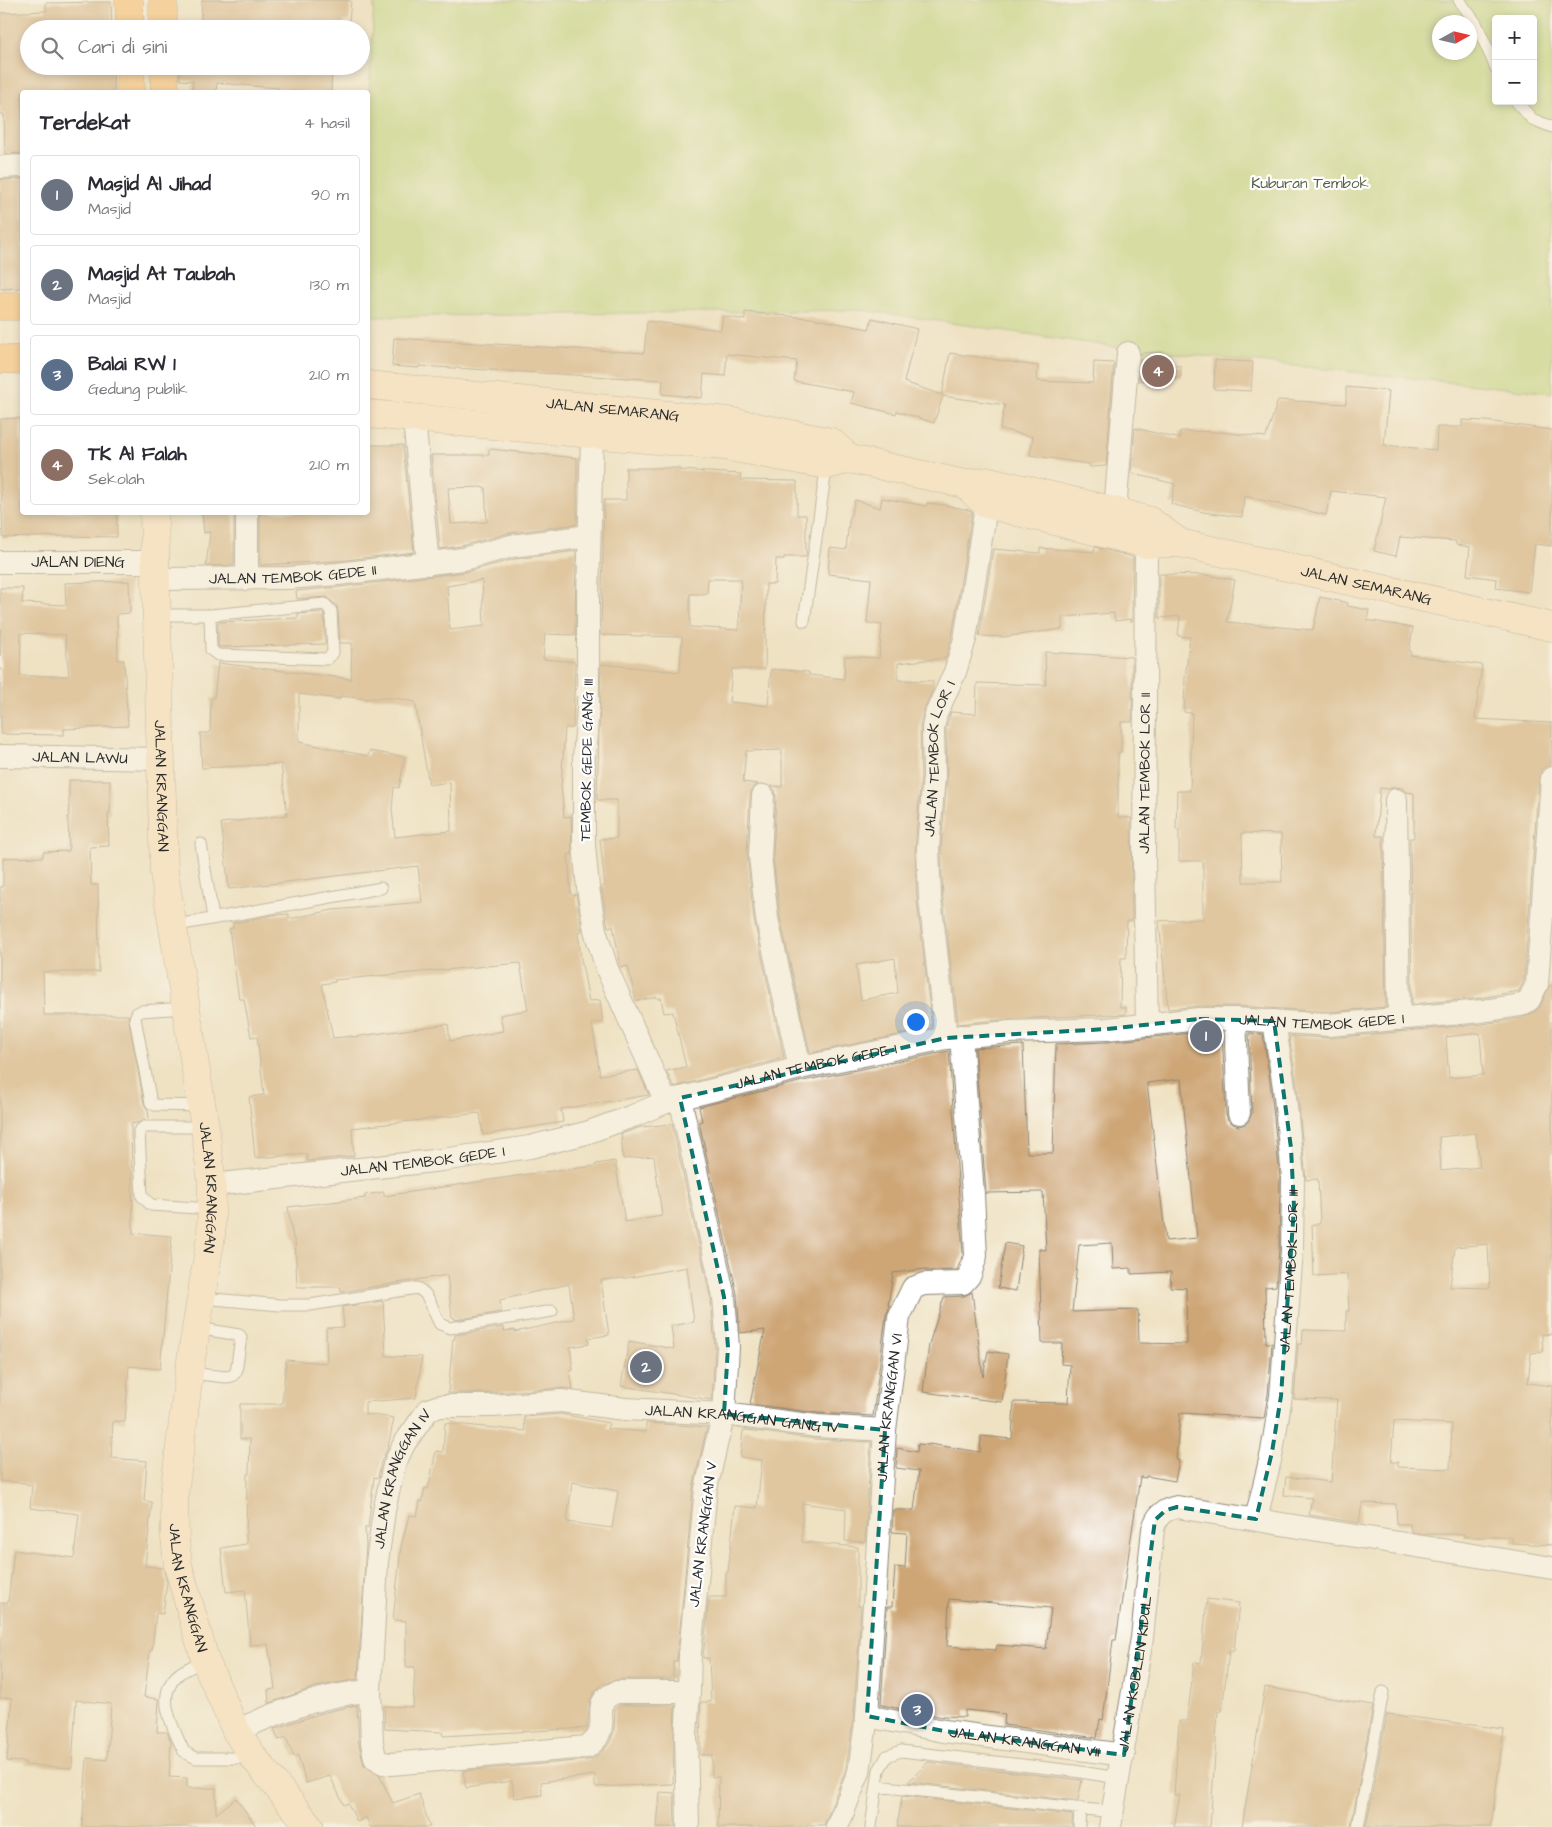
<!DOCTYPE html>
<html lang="id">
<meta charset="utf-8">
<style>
body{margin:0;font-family:"Architects Daughter",sans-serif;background:#f7f7f7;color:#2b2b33}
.controls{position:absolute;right:15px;top:15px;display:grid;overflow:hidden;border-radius:5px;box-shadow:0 2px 8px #0003}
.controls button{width:45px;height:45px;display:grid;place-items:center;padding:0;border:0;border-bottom:1px solid #e1e1e2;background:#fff;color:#2b2b33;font:25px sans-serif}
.compass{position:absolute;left:1432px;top:15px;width:45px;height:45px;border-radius:50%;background:#fff;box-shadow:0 2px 8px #0003;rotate:82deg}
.you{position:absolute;left:915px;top:1021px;width:18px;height:18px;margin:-12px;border:4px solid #fff;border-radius:50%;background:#1a73e8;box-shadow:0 0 0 8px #1a73e833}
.badge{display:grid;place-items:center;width:32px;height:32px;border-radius:50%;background:#0b8043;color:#fff;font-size:16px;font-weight:700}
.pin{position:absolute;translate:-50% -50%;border:2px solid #fff;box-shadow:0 1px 5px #0006}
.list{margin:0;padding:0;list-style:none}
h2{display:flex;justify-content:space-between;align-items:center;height:65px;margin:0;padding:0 20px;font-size:21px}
h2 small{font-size:16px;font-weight:400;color:#7c7c81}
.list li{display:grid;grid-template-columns:32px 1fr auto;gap:15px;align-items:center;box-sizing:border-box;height:80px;margin:0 10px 10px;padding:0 10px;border:1px solid #e1e1e2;border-radius:5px}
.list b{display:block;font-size:19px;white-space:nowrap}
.list p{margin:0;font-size:16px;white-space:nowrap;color:#7c7c81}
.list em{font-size:16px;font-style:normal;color:#7c7c81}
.icon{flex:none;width:28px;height:28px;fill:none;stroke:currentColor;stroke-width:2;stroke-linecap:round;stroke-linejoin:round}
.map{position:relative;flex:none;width:1552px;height:1827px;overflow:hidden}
.search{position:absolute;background:#fff;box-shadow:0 2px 8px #0003;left:20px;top:20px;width:350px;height:55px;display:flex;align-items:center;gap:12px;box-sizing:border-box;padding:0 18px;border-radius:28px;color:#7c7c81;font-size:19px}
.panel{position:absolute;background:#fff;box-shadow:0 2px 8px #0003;left:20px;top:90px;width:350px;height:425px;border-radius:5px}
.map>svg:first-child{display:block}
.green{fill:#bad57b;stroke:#728053;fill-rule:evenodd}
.building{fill:#cea676;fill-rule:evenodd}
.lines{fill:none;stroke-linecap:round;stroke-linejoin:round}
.lane-casing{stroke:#8d8677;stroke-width:13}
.street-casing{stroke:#8d8677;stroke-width:24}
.secondary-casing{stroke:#8d8677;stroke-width:29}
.highway-casing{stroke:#8d8677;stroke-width:29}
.lane{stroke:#fff;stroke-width:11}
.street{stroke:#fff;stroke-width:22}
.secondary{stroke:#fee4c5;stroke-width:28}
.highway{stroke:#fdbc6f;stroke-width:28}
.marked{fill:none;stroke:#0f766e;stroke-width:4;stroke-dasharray:10 6;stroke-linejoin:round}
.labels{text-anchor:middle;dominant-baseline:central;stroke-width:4.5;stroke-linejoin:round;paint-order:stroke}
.park-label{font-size:15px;fill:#565e43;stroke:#fff}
.street-label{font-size:15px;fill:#2b2b2b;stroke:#fff}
</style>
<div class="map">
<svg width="1552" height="1827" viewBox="0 0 1552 1827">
<rect width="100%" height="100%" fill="#fff"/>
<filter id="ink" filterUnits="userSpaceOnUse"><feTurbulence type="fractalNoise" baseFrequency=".02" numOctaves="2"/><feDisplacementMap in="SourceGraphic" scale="10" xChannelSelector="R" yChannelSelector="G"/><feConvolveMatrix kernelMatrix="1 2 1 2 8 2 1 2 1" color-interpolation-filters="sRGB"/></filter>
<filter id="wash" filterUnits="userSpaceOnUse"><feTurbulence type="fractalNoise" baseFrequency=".0096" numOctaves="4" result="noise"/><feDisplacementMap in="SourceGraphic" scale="20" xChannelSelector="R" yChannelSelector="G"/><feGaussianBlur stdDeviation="1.12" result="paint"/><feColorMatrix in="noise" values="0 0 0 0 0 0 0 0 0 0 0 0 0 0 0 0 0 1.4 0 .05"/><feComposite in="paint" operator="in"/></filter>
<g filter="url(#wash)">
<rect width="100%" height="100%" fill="#efe2c3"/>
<!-- green -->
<path class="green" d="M374,0h1178v393l-437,-46 -252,-37 -495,7v-202zM1496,19h37v82h-37zM1440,22h30v30h-30z"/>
<g id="blocks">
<!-- building -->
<path class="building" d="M202,0h139l10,1 -2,20h-5v8h-144z
M111,2l1,27h-83v37h84l1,26h-92v61l-17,1 -1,-40h-4v-101l46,-2v-8z
M180,66h152l-1,26h-54l1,-4 -61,-5 -1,9h-24l1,-11 -13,-1z
M22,179v109l-22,1v-109z
M745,312l65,6 59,11 3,-11 45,11 -13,53 38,13 8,-42 88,13 -1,15 56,2 1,-21 20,1 -8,103 -16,1 -1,-3 -59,-9 3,-18 -33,-8 5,-24 -62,-9 -9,27 -37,-12 -1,3 -45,-11 3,-11 -60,-11 3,-20 -70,-7 -2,22 -21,-2 -2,24 -40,-4 1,-14 -244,-14v2l-27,-2 2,-28 250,15 3,-32 74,9 2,-14 22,4z
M1163,352l1,13 17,1v11l-42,4 2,-28z
M1215,360l38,2 -2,29 -37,-2z
M1346,387l43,4 -5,54 52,5 1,-23h25v-7l24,1 66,9v116l-17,-2 -6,48 -33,-4 1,-9 -30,-4 3,-28 -14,-2v-4l-56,-4 -4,19 -22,-5 12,-54 -55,-6 -5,24 -82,-19 -2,21 -39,-5 -32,-8 4,-20 -44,-11 4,-45 45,11v-8l40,1 46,5 12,-37 68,4z
M20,418l2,94h95v25l-54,-1 -60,2 -3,-71v-48z
M368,445h35l11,107 -77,9 -77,4v-53h108z
M489,449l88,9v66l-67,9 -49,13 -21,3 -9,-94h58zM485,487l2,35 -36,2 -3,-36z
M626,468h53v2l62,4 -1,6 57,1v34h9v42h-22v2h-8l-1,25h-9l-1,85h-33l-3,33 39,4 3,-37 38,3v3l35,4 1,-23 34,2 3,-33 -15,-2 4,-44 -43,-5 2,-26 16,2 3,-29 6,-21 25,8 2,-10 44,8 1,-3 17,2 25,5 3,2 -20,124 -6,22 -48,5v17l35,1v8l-9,20 -4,16 1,51 -6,72 2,52 15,128 -122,25 -30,-136 -7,-61 3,-59 -1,-7 -4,-4 11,1v-37l-36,1 -3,31 15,2 -6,4 -2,7 -3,60 7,65 30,138 -110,29 -8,-16 20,-4 -13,-55 -9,1 -3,-15 -3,1 -1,-2 -21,4 -8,-35 -7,1 -8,-41 -5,1 -7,-40 4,-1 -5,-47 17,-1v-38h-20l4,-136 79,8 2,-35 -81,-2 3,-135h22zM708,579h33l-2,51 -49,-3v-33h17zM895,958l3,35 -37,7 -5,-35z
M219,512h15v53l-28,1 4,-34 -6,1 -2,-19z
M1095,547l38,10 -1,64h-2v-2l-15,2 -1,-8 -52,4v12l-59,8 -24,-1 14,-87 47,4v-5l54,4z
M576,551l-1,84 -30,-1 -2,25 32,3 -2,66h-8l-4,58 3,31 7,-1 1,38 -4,1 3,41 5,-2 6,37 -4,1 3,27 8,42 11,-1 3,22 -11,1 8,52 38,-5 11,25 -88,14 2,13 -80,13 -3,-22 -128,15 2,28 -47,5v-7l-52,4 -6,-61 15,-2 -7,-59 -6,1 -7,-38h-5l-10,-70 4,-1v-5l40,-8 16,-1v5l44,-9 89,-8 -4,-36 -189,23 -8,-66 66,-8 -6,-51 -79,4 -2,-35h10l1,-35h3l4,-35 133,16 1,-36h-12l-2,-32 -1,-5 -10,-9 -30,2 -1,-8 44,-4 125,-15 50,-13zM482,580l2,46 -34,4 -3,-44zM299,694l41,5v-3l28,3 1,-1h28l18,4 14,83 21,-3 1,49 -56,6 -3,-28 2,-22 5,1 6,-31 -36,-6 -1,5 -69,-14zM520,963l8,47 -28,5 3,16 -53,10 -2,-17 -95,13 -1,-1 -19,2 -11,-54 13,-2 -1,-2z
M1159,574l47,1 29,5 -8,42 86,8 7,-33 28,6 -1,3 22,4 -2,10 46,8 -4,23h2l-1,4 72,10 -7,54 77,4 -1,42 -5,1 -5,4 -2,7 -15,203 -5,11 -39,7 -68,6 -2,-166h4v-45l-8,-1 -4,-4 -7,-1 -7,2 -8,-1 -4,48h7l3,171 -57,5 -94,-6h-36l-31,3 -9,-88 44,-2v-58h-24v-31h-3l1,-39h13l2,-78 -8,-1 1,-34 5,-41 -12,-1 2,-20 -21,2zM1242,833l39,1 1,48h-39z
M129,581l1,32 -13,1 1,46h6l4,66 -64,3v6l-63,-1 -1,-146h23l-1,15 44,2 -1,-22zM21,633l44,2 4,41h-49z
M322,612l2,2 1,30 -105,3 -2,-1v-24l80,-4v-4z
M1045,652l87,5v65h-11v30h-3v65l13,1 1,103h-5l-1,37h-5l-1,49h6v7l-117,5 -51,5 -15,-126 -2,-50 6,-71 -1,-48 3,-11 2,-6 25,2 1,-31 69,2z
M69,780h41v33h-2l1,33 -19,1 1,38h7l1,87h-56l1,43h84l16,89 4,6 1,10 -18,4 2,109 39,3 -12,133 -31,-3 -4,56 -12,-1 -2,37 36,3 -3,40 8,1 -7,64 18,2 4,14 -4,32 -7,-1 -4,37h-2l-6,47 15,2 -2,33h10l4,10 -2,35 18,1v10h29v26l20,-16 21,29h-175l5,-69 20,2 4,-56 -35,-4 -4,68 -47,-3v-3l-18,-1 5,-63h-12v-95h8l6,-53 60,8 5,-44 -49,-6 2,-23 -6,-1v-1l-26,-2v-594h3v-29l40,-1v-5l26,-1 -1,-35h1z
M1550,985h2v350l-10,-1 1,18 -12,1 -3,30 24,3v159l-40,-2v-6h-48v-3h-40l-13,-2 -1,-8h-13l-1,-20 -34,-1 -3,20 -50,-8 3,-17 -28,-3 2,-18 45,5 6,-82 -43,-1 4,-55h4l1,-14 43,1v-20h3l-2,-37 -33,2 -2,-52h8l-2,-45 -12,1 -9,-94 -8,-50 41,2 153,-14 40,-6 13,-7 4,-5zM1480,1033l3,42 -34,3 -3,-41zM1476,1133l4,34 -39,4 -2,-34zM1488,1244l2,44 -40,-1 5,-40zM1394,1421l58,3 -2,45 -52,-2v-5h-7z
M1200,1032h22l4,82 2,6 5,4 6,2 7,-2 4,-5 2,-6 -3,-80 14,1 8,55 9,89 -1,71 -3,37 -11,1 1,56h6l-4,51 -4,24 -84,-5 -4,47h3l-4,21 -29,-5v2l-6,-1 -24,163h-3l-10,80 -3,-1 -3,19 -93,-13 1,-11 -40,-4v7l-22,-1v1l-62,-12 6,-98h5l3,-40 10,1 2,-35 -15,-1 1,-22h21l5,-39 -23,-3 1,-20 20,4 1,-8 11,1v-1l51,8 1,-16 31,3 2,-37 54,1 2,-38 -9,-1 1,-21h-20l-3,-94 7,1 -3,-58 -57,1 -11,-145 48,-3 4,108h26l3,-109 52,-2zM1181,1079l16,159 -31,3 -19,-158zM1112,1243l1,26 18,-1v6l40,-2 -1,15 16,1 1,56 -48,-1 -1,-33 -66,2 7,-67zM949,1599l102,9 -5,41 -49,-4 -1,5 -49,-4z
M949,1051l14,203 -5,14 -1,2 -31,1v-2l-33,4 -5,33h2l-4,9 -13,101 -55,-3 -68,-9 15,-74 -25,3 -3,-39 -38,-172 3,-1 -3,-14 104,-26z
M672,1124l39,175 4,48 -3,53 -91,-14 8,-45 45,8 -3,-23 23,-4 -7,-55 -61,11 -25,2 8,55 -21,3 1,6 -19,3 3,23 -3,1 3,18 -13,-1 -68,5h-44l5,-54h2v-4l49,-8v4l11,-1v2l59,-13 -5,-35 -69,16 1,12 -46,8v-2l-3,-1 -5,-42 -106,17v-5h-44l-2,-48h-2l-5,-32 77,-9v-3l19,-3v4l159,-24 53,-6v-2l19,-3 10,61 37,-6 -8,-60 -31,3 -2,-25 20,-7z
M1005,1243l17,3 -6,45 -18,-3z
M972,1292l11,85 5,-26 20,3 -6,48 -79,-10 6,-48 15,-47 20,-1z
M383,1301l3,55 36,1 -6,41 -51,4v12l29,4 -6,29 -7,15 -3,16 -4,-1 -6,51h-3l1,17 -8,134 -43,8 -46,16 -1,-13 7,-1 -7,-45 -18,1 -5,-55 -19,2 -5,-44 25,-4 1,-70h2l1,-35h-10v-35h42l4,-44 41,3 -1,-35 18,-1 -2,-20z
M561,1414l48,9 -2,6 39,3v-9l61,4 -14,61 -16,173h-4v18h-56l-14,5 -8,7 -5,9 -3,28 -144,8 -1,-4 -57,-3 -1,-23 29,1 2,-40h-9v-46l-13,-1 8,-73 8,-32 8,1 3,-15 2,1 3,-14 3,1 8,-38 7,1 2,-29 80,8 -1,-14zM572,1482l46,9 -6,37 -45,-6z
M747,1430l68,9 56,3 -6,100 -20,-1 1,-32 -44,-6v39l56,5v59h3l-7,109 -8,54 -22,56h-17v2h-89l1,-50h-7v-22h-12l1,-53h10l-2,-44h-6l6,-61h17v-25h2l7,-66 22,2 5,-48 -22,-3 3,-26z
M1207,1599l32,4 -5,48h-5l-7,60h-4l-8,116h-36l6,-32h-6l5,-74h8l7,-59 7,1z
M1265,1687l108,18 -22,122h-109z
M357,1705l2,39 5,21 15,10 14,28 26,-9 11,33h-60l-4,-10 -9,5 -9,-19 -4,2 -14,-29 -24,7 -8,-28 -4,2 -8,-20 -7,3 -5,-11 47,-16z
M620,1705h55l-2,79 -78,3v-12l-54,7 1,13 -28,3 -2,-17 -46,7 -3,-17 125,-11 7,-2 9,-8 6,-8 4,-11 1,-22z
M1387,1714l117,15 -13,98h-125z
M928,1762l154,18 -4,21 -170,-19z
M660,1792l14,1 1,34h-18z
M902,1796l170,19v12h-175z"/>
</g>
</g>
<g filter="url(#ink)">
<use href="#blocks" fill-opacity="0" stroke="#8d8677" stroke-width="1"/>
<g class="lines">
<defs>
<path id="lane" d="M1459,0l17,23 20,45
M1516,101l16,18 20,8
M158,615h52l115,-11 6,7 2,42 -6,6 -109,-4 -7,-5 -1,-35
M804,621l23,-158
M201,844l12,74
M172,926l209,-38
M185,1008l-44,3 -4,2 -2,5 16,85 4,2 46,1
M205,1127h-61l-5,4 3,65 9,9 61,4
M202,1298l78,7h30l107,-17c14,6 15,23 23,36l10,4 102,-17
M189,1373l37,4 6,-1 4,-4 5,-35 -2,-2 -42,-7
M205,1660c-8,4 -17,8 -25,13 -27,21 -7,54 4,79l12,6h57
M877,1786l235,26
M871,1827l8,-57 8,-14 14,-5 173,20 44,7
M1079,1827l1,-19
M1358,1827l25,-135"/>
<g id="street">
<path d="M0,167l22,-1"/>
<path d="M414,419l14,145"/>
<path d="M592,434l-4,165v108l-4,51v87l4,43 7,42 12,39 59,133"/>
<path d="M1115,511l13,-158"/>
<path d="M247,512v67"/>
<path id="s1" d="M0,562h156"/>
<path id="s2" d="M157,579l131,-1 50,-4 125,-15 49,-13 77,-10"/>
<path id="s3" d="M0,756l160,3"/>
<path d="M763,796l-3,60 7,63 33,149"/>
<path d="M1396,800l3,219"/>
<path d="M1235,1019l4,94"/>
<path id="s4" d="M1147,1025l-3,-166 2,-315 3,-17"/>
<path id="s5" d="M946,1038l-16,-139 -2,-51 6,-72 -1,-48 3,-14 19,-42 10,-33 24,-151"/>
<path d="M680,1098l44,199 4,50 -4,67 -7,27 -11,48 -16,164 -1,39 -3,42 2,93"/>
<path id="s6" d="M212,1185l230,-25 88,-13 56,-14 47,-17 33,-14 134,-34 146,-30 64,-6 97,-3 92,-10h36l94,6 77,-7 76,-7 39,-6 8,-5 8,-16 15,-206"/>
<path id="s7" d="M1256,1519l16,-67 9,-56 11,-146 1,-73 -9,-90 -10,-66"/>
<path id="s8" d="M689,1692h-72c-27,10 -9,26 -19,44 -2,5 -7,8 -11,11l-196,17 -8,-1 -8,-5 -3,-16 -2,-51 7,-129 7,-51 10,-46 10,-21 24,-34 12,-4h52l69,-5 64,8 99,5 93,12 68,4"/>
<path id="s9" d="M867,1716l77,15 180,24"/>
<path d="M236,1731c42,-19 87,-37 134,-40"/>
<path id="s10" d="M837,1827l22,-55 8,-56 18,-286 14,-113 14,-29 11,-4 39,-1 7,-8 6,-19 -3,-62 -12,-158"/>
<path id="s11" d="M1110,1827l32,-189 11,-109c4,-14 10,-19 24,-22l375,61"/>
</g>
<g id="secondary">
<path id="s12" d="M368,385l360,36 103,21 19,17"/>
<path d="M368,414l356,32 103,19 23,-6 115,25 25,-3 125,30 35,10 30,22"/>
<path id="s13" d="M965,484l21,20 160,40 34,-1 372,84"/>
<path id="s14" d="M154,512l10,360 41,255 7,58 -1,51 -22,137 -15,122 1,43 3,27 27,95 31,71 18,27 56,69"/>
</g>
<path id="highway" d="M129,0l1,29
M163,0v29
M130,66l1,26
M164,66l1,26
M0,306h22
M0,359l22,1"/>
</defs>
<!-- lane casing -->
<use href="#lane" class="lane-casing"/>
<!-- street casing -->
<use href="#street" class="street-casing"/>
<!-- secondary casing -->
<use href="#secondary" class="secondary-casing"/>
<!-- highway casing -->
<use href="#highway" class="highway-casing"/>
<!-- lane -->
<use href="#lane" class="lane"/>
<!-- street -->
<use href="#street" class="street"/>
<!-- secondary -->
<use href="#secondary" class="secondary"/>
<!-- highway -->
<use href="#highway" class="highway"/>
</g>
</g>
<!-- marked area -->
<path d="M0 0H1552V1827H0ZM1199,1019l75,2 17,127 3,59 -13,189 -9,56 -16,67 -79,-12 -11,3 -11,10 -31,235 -180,-24 -77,-15 18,-286 -161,-16 4,-67 -4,-50 -44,-199 266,-60 161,-9z" fill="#efe2c3" fill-opacity=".55" fill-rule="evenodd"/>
<path class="marked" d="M1199,1019l75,2 17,127 3,59 -13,189 -9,56 -16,67 -79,-12 -11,3 -11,10 -31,235 -180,-24 -77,-15 18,-286 -161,-16 4,-67 -4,-50 -44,-199 266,-60 161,-9z"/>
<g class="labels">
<!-- park labels -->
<g class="park-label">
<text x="1310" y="183">Kuburan Tembok</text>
</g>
<!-- street labels -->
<g class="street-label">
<text stroke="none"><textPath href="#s12" startOffset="246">JALAN SEMARANG</textPath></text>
<text stroke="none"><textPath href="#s1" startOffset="78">JALAN DIENG</textPath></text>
<text stroke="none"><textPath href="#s2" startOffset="136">JALAN TEMBOK GEDE II</textPath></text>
<text stroke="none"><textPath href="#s13" startOffset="419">JALAN SEMARANG</textPath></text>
<text stroke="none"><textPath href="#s3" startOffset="80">JALAN LAWU</textPath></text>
<text stroke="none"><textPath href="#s5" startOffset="282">JALAN TEMBOK LOR I</textPath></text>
<text transform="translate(587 760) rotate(-89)">TEMBOK GEDE GANG III</text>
<text stroke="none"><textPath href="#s4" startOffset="252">JALAN TEMBOK LOR II</textPath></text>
<text stroke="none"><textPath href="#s14" startOffset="274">JALAN KRANGGAN</textPath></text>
<text stroke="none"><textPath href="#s6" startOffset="1128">JALAN TEMBOK GEDE I</textPath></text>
<text stroke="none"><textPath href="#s6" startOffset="618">JALAN TEMBOK GEDE I</textPath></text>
<text stroke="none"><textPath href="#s6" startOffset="212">JALAN TEMBOK GEDE I</textPath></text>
<text stroke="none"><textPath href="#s14" startOffset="679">JALAN KRANGGAN</textPath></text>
<text stroke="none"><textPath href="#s7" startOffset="251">JALAN TEMBOK LOR III</textPath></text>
<text stroke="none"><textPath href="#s10" startOffset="425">JALAN KRANGGAN VI</textPath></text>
<text stroke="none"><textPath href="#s8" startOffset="1030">JALAN KRANGGAN GANG IV</textPath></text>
<text stroke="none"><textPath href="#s8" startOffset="639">JALAN KRANGGAN IV</textPath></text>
<text transform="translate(703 1534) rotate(-83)">JALAN KRANGGAN V</text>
<text stroke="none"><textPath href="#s14" startOffset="1084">JALAN KRANGGAN</textPath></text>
<text stroke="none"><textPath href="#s11" startOffset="155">JALAN KOBLEN KIDUL</textPath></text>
<text stroke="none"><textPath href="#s9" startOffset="160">JALAN KRANGGAN VII</textPath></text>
</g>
</g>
</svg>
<div class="controls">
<button>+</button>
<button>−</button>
</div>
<svg class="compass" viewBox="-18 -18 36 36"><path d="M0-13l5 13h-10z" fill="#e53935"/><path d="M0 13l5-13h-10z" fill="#7c7c81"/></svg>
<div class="you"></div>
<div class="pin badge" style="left:1206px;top:1036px;background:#6b7280">1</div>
<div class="pin badge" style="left:646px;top:1367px;background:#6b7280">2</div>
<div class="pin badge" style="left:917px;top:1710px;background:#5c6f8a">3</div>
<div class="pin badge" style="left:1158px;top:371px;background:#8d6e63">4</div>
<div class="search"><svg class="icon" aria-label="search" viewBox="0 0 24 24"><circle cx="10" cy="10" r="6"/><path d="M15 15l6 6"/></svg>Cari di sini</div>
<section class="panel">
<h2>Terdekat<small>4 hasil</small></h2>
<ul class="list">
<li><span class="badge" style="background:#6b7280">1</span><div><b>Masjid Al Jihad</b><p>Masjid</p></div><em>90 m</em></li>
<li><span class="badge" style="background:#6b7280">2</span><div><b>Masjid At Taubah</b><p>Masjid</p></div><em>130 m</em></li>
<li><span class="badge" style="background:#5c6f8a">3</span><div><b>Balai RW 1</b><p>Gedung publik</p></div><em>210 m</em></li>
<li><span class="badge" style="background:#8d6e63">4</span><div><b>TK Al Falah</b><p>Sekolah</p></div><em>210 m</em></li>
</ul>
</section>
</div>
